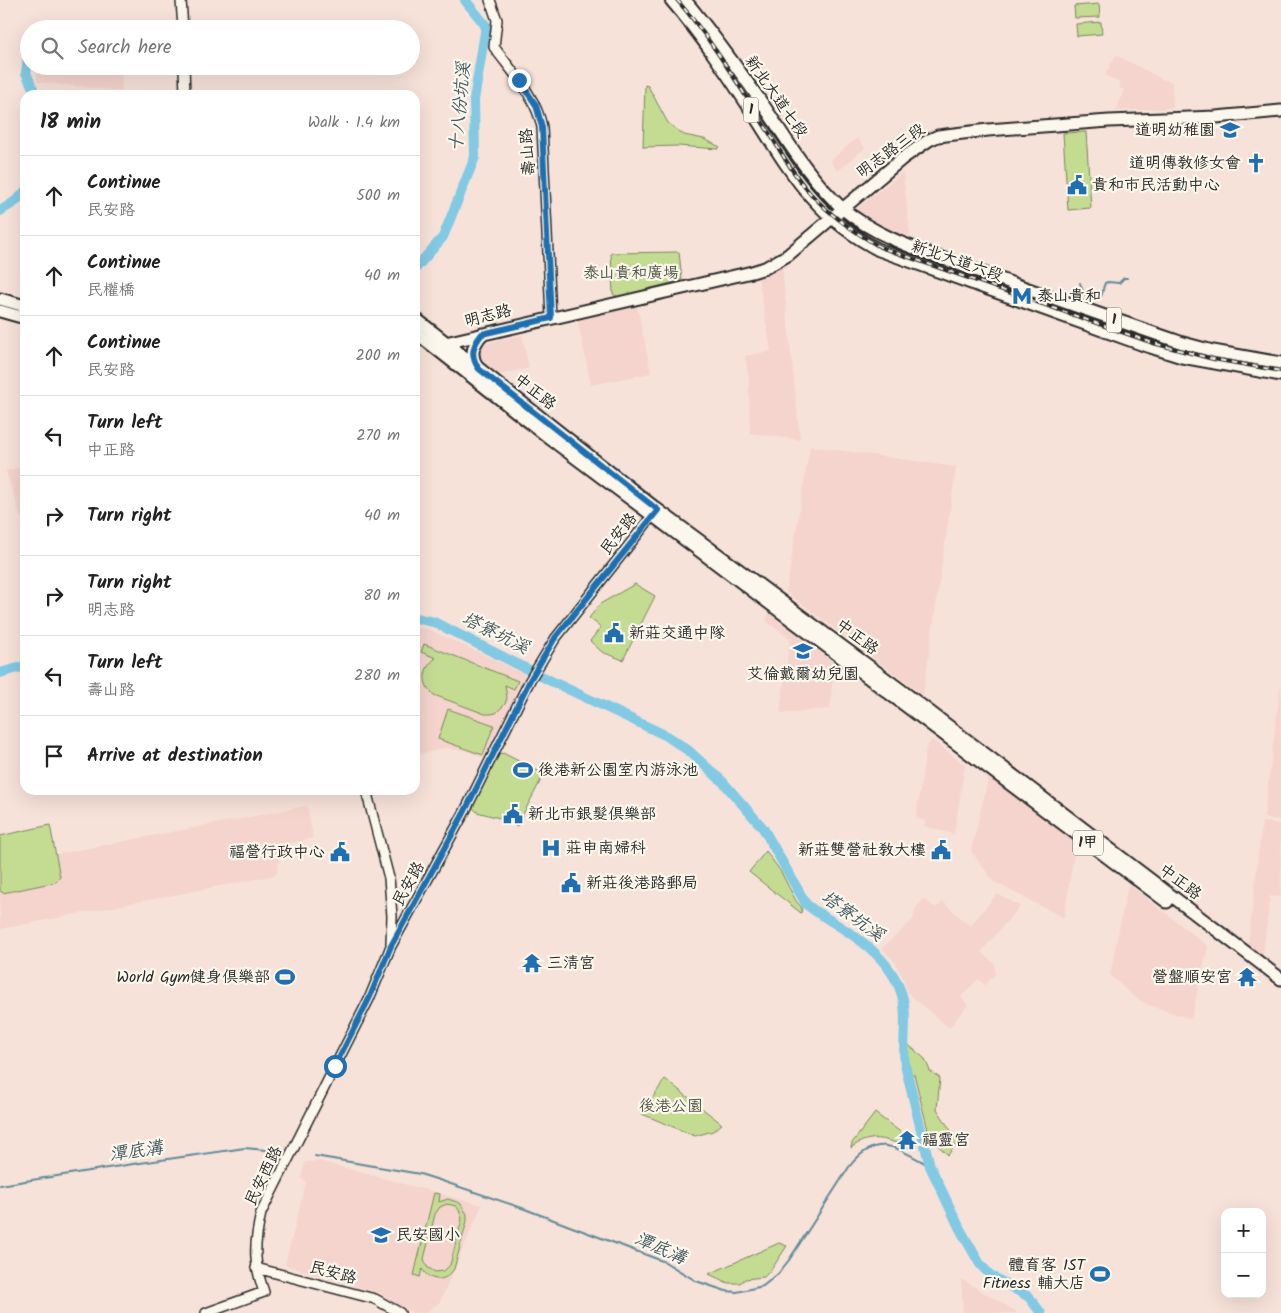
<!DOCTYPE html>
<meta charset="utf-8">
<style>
body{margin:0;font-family:Kalam,"LXGW WenKai TC",sans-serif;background:#f6f6f6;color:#222}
.controls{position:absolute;right:15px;bottom:15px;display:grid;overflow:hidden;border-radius:10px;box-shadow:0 5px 20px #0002}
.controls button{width:45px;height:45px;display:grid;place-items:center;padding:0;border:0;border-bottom:1px solid #e0e0e0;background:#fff;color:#222;font:25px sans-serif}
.stop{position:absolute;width:15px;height:15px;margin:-11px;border:4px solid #1f6fb2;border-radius:50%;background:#fff}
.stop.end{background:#1f6fb2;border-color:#fff;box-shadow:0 1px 5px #0008}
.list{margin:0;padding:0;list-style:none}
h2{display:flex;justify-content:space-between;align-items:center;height:65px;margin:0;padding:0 20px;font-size:21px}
h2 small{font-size:16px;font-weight:400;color:#767676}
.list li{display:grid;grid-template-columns:32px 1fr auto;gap:15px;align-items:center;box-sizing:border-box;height:80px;padding:0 20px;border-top:1px solid #e0e0e0}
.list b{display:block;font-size:19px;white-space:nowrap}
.list p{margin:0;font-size:16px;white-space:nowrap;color:#767676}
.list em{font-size:16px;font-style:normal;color:#767676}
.icon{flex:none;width:28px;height:28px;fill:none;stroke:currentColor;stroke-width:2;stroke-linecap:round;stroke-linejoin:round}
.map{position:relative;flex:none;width:1281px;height:1313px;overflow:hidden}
.search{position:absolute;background:#fff;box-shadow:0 5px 20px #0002;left:20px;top:20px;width:400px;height:55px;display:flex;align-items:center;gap:12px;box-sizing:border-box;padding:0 18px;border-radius:28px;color:#767676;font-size:19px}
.panel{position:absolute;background:#fff;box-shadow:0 5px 20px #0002;left:20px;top:90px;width:400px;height:705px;border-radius:15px}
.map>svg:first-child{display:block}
.built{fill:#f4d4cc}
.green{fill:#c4dc92;stroke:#78845e;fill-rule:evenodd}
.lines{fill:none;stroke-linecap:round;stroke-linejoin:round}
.stream{stroke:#5f8a99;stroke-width:2}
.river{stroke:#82c9e3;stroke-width:10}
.minor-casing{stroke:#2b2b2b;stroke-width:12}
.major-casing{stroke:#2b2b2b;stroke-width:15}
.minor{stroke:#fbf7ec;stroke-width:9}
.major{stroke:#fbf7ec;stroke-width:11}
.rail-casing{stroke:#2b2b2b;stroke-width:4}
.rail{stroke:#fbf7ec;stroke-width:2;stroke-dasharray:5.5;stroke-linecap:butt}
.route{stroke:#1f6fb2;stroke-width:6}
.labels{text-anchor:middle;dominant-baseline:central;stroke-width:4.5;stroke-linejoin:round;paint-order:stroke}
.shield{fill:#fbf7ec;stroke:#696865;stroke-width:1}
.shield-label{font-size:15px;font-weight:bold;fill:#2b2b2b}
.street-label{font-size:16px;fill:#2b2b2b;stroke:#fbf7ec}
.poi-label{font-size:16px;fill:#2b2b2b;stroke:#fbf7ec;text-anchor:start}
.park-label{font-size:16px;fill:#515745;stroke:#fbf7ec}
.water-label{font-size:18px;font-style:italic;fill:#455a62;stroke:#fbf7ec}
</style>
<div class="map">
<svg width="1281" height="1313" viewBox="0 0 1281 1313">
<rect width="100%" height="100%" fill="#f7e2d9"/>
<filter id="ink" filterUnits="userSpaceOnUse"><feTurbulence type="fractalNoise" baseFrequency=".02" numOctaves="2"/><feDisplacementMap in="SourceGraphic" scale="10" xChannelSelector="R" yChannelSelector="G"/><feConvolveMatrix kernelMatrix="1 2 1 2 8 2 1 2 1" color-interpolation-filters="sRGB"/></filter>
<g filter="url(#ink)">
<!-- built -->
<path class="built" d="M1116,55l48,25 8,2 1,26 -57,3 8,-22h-4v-6l-15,-8z
M37,66h84l1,25 -85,-9z
M857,138l8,10 -27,23 -6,-7 -1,-4z
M903,172l7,63 -15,2 -39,-21 -1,-6z
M782,266l18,174 -50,-7 -1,-54 -4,-23 26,-5 -13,-75z
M637,305l14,68 -60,12 -14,-68z
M522,335l7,33 -35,8 -11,-9 -4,-11 4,-10 5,-3z
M810,446l146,21 -33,228 -137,-103z
M25,466v51l-4,1 -15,-47z
M769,613l65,50 -4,46 -50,4 10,-74 -24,-18z
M415,627l13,2 97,45 -40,85 -18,-8 -15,-2 -8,-1 -29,8z
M1281,681v139l-17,-2z
M932,740l33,25 -11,69 -30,-8 1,-5 -9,-3 10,-70z
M989,776l87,64 -12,78 -70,-36 -23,-31z
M307,806l6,32 -31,7 -6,30 -276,54v-64z
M1262,822l19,2v73l-11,-1 -7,60 -15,-10z
M1128,884l80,62 -17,73 -42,-14 -16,-9 -23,-21z
M997,894l23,12 -39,46 14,12v10l-10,11 -7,-6 -17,18 7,8 -19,23 -42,-36 -3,-12 -9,-18 -13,-14 31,-28 2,-11 9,-10 12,9 7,-6 27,24z
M319,1161l163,44 -42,97 -15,11h-12l-32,-19 -96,-29 21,-83 -5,-4 4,-16z
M961,1279l36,21 21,13h-55z"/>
<!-- green -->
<path class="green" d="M1099,4l1,13 -25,1 -1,-12z
M1101,22l1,12 -25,2 -1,-12z
M645,85l3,1 20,37 16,12 20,4 16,8 -2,2 -40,-3 -35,1z
M1086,132l5,76 -23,2 -5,-77z
M679,252l3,28 -64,17 -5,-3 -2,-41z
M635,584l20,12 -32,64 -21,-8 -12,-11 11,-14 -12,-9 11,-14z
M424,644l94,37 -4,8 -9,-4 2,13 -2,6 -9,9 -5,1h-6l-51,-19c-13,-11 -12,-27 2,-37l-15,-6z
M448,709l46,16 -11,30 -45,-16z
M503,753l41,21 -27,52 -14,-7 -26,-7 -5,-5 25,-52z
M50,825l10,52 -4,5 -53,11 -3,-2v-55z
M766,851l15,21 15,29 6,7 -1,5 -52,-41z
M905,1042l20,17 5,12 10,7 -3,31 21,33 -10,13 -18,-17 -16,-64 -5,1 -3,-13z
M665,1079l57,45 -9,7 -18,5 -53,-22z
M875,1113l40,30 1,2 -1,3 -3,1c-22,-8 -40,-18 -61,-1l1,-5z
M434,1193l6,1 -1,8 9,-3 12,4 7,11v7l-13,48c-8,13 -23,14 -32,0l-2,8 -6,-2zM447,1204l9,2 3,4 3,9 -12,46 -6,6 -9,1 -8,-5 -3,-8 11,-45 5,-7z
M779,1243l8,3 -16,24 -7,7 -19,2 -5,4h-12l-19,-9z"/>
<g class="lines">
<!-- stream -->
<path class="stream" d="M1080,283l4,11 10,6c11,-2 7,-9 11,-17l3,-1 11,1 5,-5h3
M315,1156l105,18 19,6 83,28 143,54 31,19 30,10 11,1 26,-6 15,-12 11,-14 60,-93c28,-36 48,-19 81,-1
M0,1185l133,-21 112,-16 30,3"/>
<!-- river -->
<path class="river" d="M29,50l-3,23 10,22
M0,211c9,-6 19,-10 25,-20
M415,269l28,-32 32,-80 -1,-57 12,-74 -21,-26
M415,618l19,4 119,60 114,54 22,15 34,31 40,46 43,76c8,7 16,11 25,17 31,19 63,41 72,78 5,21 -1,44 2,66l25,101 30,63 20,35 10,11 39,22 12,16
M0,673l25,-7"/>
<defs>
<path id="minor" d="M181,0l2,29
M490,0l7,20 -3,27c18,25 42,49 48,80l9,190
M184,66l1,29
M366,790l23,88 3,38 -1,28
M256,1268l119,31 25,14
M206,1313l58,-21c-11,-31 -10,-47 -3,-79l108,-214 22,-53 73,-133 66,-133 25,-41 101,-128"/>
<path id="major" d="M671,0c31,36 57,75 83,115 36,56 62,103 125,135l262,94 41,13 99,18
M685,0c28,34 54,70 79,106 24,36 46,73 78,102 36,31 87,45 130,61 70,25 140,50 211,74l30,8 68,12
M0,299l25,7
M0,311l25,7
M415,318l239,189 247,183 380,289
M415,332l137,108 615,462
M441,344l311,-72 13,-4 23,-13 115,-97 26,-18 9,-4 50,-6 121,-9 107,-4 65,-6
M477,366c-8,-12 -3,-22 5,-32"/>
</defs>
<!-- minor casing -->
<use href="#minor" class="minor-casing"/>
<!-- major casing -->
<use href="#major" class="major-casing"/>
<!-- minor -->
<use href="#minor" class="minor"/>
<!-- major -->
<use href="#major" class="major"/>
<defs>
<path id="rail" d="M677,0c35,40 62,86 91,131 13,21 26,45 43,63 20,22 43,38 69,53l273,96 60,16 68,12"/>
</defs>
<!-- rail casing -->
<use href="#rail" class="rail-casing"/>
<!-- rail -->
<use href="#rail" class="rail"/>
</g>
</g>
<g class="lines" filter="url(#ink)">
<!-- route -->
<path class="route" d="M335,1066l34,-67 22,-53 73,-133 66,-133 25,-42 103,-128 -179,-141c-9,-13 -7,-23 3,-35l69,-16 -9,-191 -6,-22 -17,-25"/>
</g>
<!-- icons -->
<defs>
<symbol id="school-bare" viewBox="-9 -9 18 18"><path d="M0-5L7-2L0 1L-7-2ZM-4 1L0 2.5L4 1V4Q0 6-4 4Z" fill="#1f6fb2" stroke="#fbf7ec" stroke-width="2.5" paint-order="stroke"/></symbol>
<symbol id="church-bare" viewBox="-9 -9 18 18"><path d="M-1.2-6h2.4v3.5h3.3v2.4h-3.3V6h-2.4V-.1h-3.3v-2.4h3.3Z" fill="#1f6fb2" stroke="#fbf7ec" stroke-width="2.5" paint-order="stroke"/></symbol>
<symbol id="civic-bare" viewBox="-9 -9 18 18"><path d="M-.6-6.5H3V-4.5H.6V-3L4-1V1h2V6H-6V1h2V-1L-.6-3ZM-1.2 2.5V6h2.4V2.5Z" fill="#1f6fb2" stroke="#fbf7ec" stroke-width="2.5" paint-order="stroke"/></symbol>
<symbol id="metro-bare" viewBox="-9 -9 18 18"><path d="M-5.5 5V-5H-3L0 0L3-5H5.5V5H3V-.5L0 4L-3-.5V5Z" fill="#1f6fb2" stroke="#fbf7ec" stroke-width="2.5" paint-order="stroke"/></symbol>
<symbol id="stadium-bare" viewBox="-9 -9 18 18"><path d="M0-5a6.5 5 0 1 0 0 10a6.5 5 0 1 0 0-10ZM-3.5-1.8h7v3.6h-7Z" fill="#1f6fb2" stroke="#fbf7ec" stroke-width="2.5" paint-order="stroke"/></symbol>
<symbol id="hospital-bare" viewBox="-9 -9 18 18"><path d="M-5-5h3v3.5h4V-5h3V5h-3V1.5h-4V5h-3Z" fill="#1f6fb2" stroke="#fbf7ec" stroke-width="2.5" paint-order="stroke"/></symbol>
<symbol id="temple-bare" viewBox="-9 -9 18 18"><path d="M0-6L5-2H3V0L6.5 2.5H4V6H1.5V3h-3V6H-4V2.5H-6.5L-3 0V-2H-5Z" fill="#1f6fb2" stroke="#fbf7ec" stroke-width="2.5" paint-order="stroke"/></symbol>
</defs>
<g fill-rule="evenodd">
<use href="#school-bare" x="1216" y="116" width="28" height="28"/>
<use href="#church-bare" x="1242" y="149" width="28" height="28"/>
<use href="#civic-bare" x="1063" y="171" width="28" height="28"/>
<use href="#metro-bare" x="1008" y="282" width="28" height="28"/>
<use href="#civic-bare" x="600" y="619" width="28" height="28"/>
<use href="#school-bare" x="789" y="637" width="28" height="28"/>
<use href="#stadium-bare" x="509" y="756" width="28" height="28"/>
<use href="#civic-bare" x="499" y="800" width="28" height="28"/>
<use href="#hospital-bare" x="537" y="834" width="28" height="28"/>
<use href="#civic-bare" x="927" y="836" width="28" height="28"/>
<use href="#civic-bare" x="326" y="838" width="28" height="28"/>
<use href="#civic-bare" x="557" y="869" width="28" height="28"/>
<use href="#temple-bare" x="518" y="949" width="28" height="28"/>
<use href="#stadium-bare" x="271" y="963" width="28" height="28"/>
<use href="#temple-bare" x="1233" y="963" width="28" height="28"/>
<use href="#temple-bare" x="893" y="1126" width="28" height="28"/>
<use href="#school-bare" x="367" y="1221" width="28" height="28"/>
<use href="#stadium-bare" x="1086" y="1260" width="28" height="28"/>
</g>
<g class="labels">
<!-- shield labels -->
<g class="shield">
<rect x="743.5" y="97.5" width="15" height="25" rx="4"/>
<rect x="1106.5" y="307.5" width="15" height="25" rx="4"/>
<rect x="1073" y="830.5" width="30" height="25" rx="4"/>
</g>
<g class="shield-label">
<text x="751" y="110">1</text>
<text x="1114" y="320">1</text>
<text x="1088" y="843">1甲</text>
</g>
<!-- street labels -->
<g class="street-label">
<text transform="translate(776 97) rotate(55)">新北大道七段</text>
<text transform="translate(891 151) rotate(-36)">明志路三段</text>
<text transform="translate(528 152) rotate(-94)">壽山路</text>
<text transform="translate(957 261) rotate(19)">新北大道六段</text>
<text transform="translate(488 316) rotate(-14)">明志路</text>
<text transform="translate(535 392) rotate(38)">中正路</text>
<text transform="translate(619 534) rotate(-52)">民安路</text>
<text transform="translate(857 637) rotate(37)">中正路</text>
<text transform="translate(1180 882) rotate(37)">中正路</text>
<text transform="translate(409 884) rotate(-61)">民安路</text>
<text transform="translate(264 1176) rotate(-64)">民安西路</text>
<text transform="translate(333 1273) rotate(15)">民安路</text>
</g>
<!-- poi labels -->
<g class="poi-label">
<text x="1215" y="130" text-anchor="end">道明幼稚園</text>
<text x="1241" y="163" text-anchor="end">道明傳教修女會</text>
<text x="1092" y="185">貴和市民活動中心</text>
<text x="1037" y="296">泰山貴和</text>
<text x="629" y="633">新莊交通中隊</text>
<text x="803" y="674" text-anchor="middle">艾倫戴爾幼兒園</text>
<text x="538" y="770">後港新公園室内游泳池</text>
<text x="528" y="814">新北市銀髮俱樂部</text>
<text x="566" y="848">莊申南婦科</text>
<text x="926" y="850" text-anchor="end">新莊雙營社教大樓</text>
<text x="325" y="852" text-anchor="end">福營行政中心</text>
<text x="586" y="883">新莊後港路郵局</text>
<text x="547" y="963">三清宮</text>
<text x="270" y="977" text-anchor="end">World Gym健身俱樂部</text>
<text x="1232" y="977" text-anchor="end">營盤順安宮</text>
<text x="922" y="1140">福靈宮</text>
<text x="396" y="1235">民安國小</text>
<text x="1085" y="1265" text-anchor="end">體育客 1ST<tspan x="1085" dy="18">Fitness 輔大店</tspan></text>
</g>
<!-- park labels -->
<g class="park-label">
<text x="631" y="273">泰山貴和廣場</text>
<text x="671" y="1106">後港公園</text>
</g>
<!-- water labels -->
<g class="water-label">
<text transform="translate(461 107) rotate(-85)">十八份坑溪</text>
<text transform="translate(495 634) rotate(26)">塔寮坑溪</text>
<text transform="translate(852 917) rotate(36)">塔寮坑溪</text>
<text transform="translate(136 1152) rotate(-8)">潭底溝</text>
<text transform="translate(660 1249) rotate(24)">潭底溝</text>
</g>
</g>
</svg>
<div class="controls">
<button>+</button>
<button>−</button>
</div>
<div class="stop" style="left:335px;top:1066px"></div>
<div class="stop end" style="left:519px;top:80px"></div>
<div class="search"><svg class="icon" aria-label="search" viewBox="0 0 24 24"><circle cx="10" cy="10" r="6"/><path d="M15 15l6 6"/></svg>Search here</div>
<section class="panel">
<h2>18 min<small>Walk · 1.4 km</small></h2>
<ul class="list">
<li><svg class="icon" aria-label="ahead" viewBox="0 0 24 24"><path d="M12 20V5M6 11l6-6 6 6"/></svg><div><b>Continue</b><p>民安路</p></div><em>500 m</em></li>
<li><svg class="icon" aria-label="ahead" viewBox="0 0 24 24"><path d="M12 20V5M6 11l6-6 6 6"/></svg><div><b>Continue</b><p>民權橋</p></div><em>40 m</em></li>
<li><svg class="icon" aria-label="ahead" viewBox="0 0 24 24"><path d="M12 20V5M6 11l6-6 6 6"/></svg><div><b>Continue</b><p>民安路</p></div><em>200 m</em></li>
<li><svg class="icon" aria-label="left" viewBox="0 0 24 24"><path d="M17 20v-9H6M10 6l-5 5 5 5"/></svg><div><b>Turn left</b><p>中正路</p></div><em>270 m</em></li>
<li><svg class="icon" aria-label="right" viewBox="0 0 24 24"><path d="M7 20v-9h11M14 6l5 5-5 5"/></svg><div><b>Turn right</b></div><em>40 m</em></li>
<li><svg class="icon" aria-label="right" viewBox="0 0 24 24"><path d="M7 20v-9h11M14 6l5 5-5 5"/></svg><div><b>Turn right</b><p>明志路</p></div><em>80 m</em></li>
<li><svg class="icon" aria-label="left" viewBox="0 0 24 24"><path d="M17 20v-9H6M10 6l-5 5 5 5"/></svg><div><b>Turn left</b><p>壽山路</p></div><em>280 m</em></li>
<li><svg class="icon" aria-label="arrive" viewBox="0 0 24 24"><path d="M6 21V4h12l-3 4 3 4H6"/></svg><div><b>Arrive at destination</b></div></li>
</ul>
</section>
</div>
